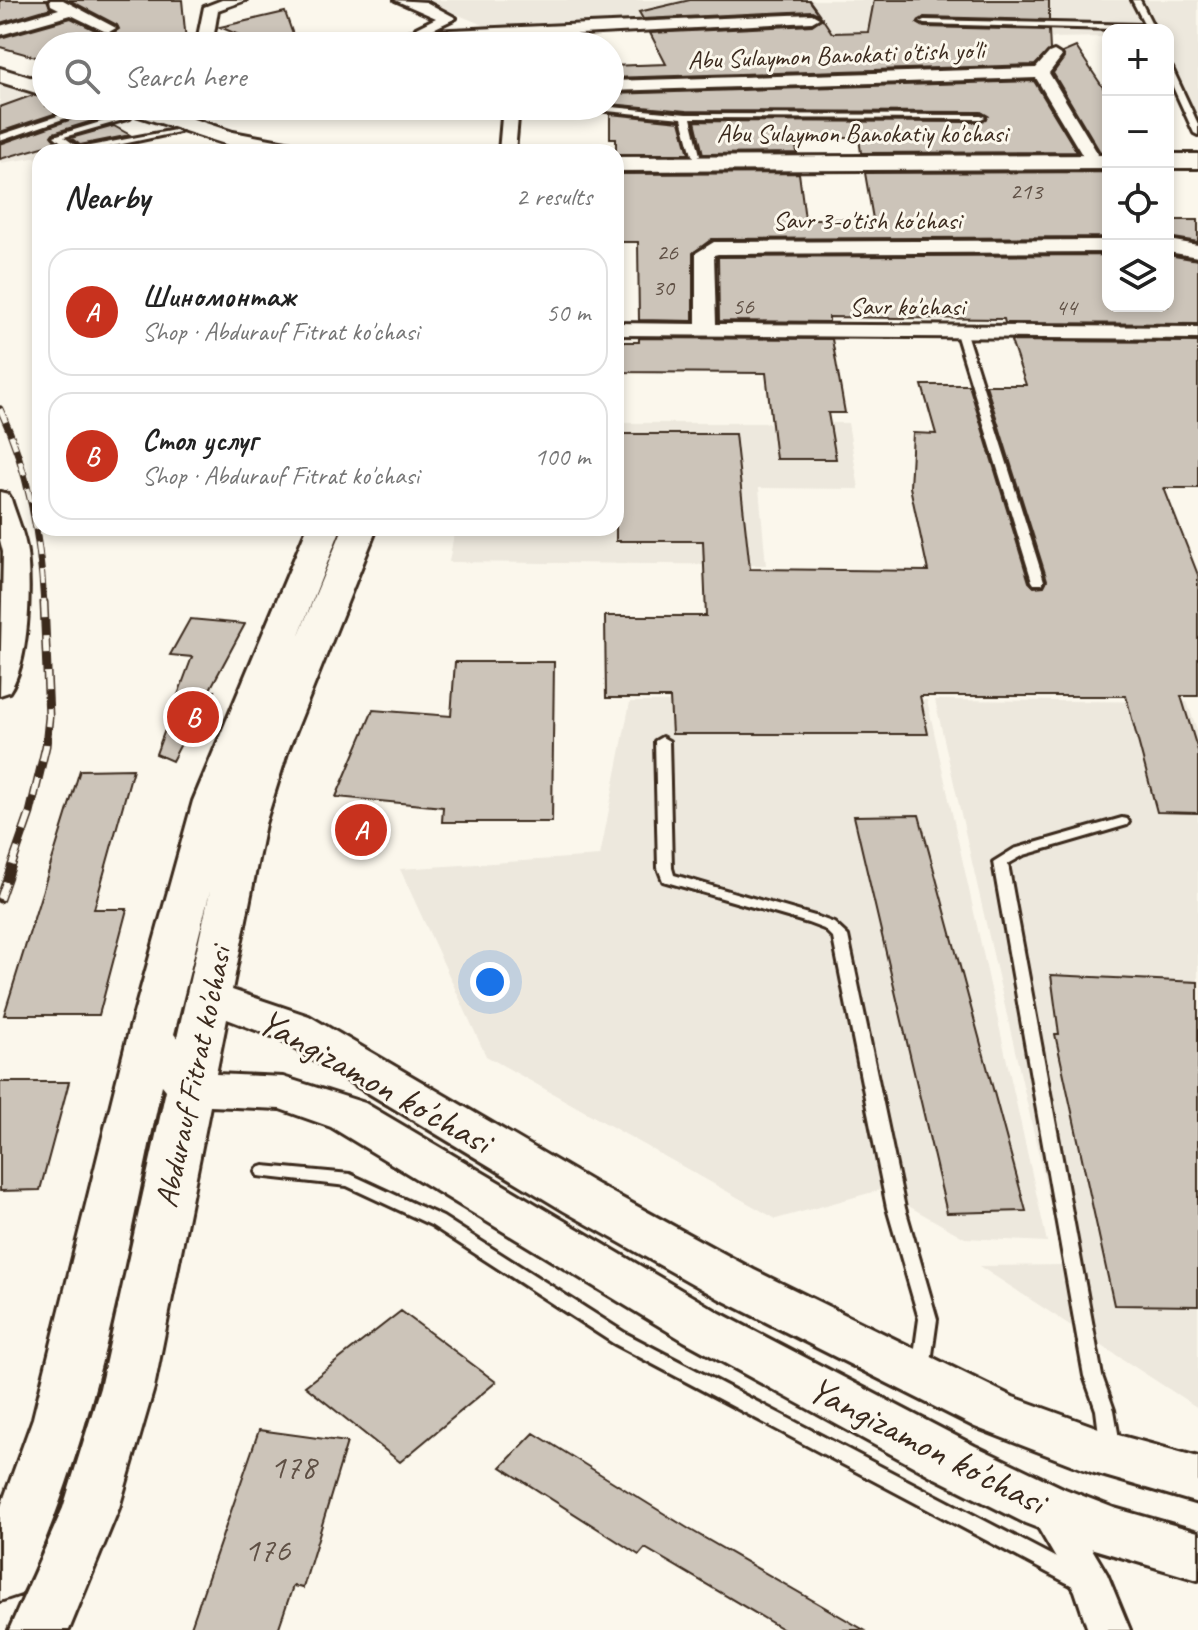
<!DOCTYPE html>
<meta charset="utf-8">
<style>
body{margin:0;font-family:Caveat,sans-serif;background:#f6f6f6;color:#222}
.controls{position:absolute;right:24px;top:24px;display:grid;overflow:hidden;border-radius:16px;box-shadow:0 4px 12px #0003}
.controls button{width:72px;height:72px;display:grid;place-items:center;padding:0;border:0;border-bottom:2px solid #e0e0e0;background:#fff;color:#222;font:40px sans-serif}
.you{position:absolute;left:490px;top:982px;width:28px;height:28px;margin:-20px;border:6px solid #fff;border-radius:50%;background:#1a73e8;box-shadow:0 0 0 12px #1a73e833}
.badge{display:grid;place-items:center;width:52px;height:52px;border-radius:50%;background:#c8321e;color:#fff;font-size:26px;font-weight:700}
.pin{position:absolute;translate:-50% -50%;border:4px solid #fff;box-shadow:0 2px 8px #0006}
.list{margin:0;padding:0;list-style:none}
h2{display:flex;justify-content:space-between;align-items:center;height:104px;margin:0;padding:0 32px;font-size:34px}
h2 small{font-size:26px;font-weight:400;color:#767676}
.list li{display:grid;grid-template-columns:52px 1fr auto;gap:24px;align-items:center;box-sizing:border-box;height:128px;margin:0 16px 16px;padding:0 16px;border:2px solid #e0e0e0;border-radius:24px}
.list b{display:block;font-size:30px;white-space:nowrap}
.list p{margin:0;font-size:26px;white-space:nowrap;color:#767676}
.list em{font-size:26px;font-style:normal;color:#767676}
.icon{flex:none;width:44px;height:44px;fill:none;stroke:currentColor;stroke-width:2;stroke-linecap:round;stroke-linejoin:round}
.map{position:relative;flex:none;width:1198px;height:1630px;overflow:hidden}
.search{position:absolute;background:#fff;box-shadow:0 4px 12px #0003;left:32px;top:32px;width:592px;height:88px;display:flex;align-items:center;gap:20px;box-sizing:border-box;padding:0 28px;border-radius:44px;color:#767676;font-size:30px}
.panel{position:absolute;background:#fff;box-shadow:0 4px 12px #0003;left:32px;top:144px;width:592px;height:392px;border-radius:24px}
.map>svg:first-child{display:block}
.built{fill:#ede8dd}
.building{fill:#ccc4b9;stroke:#3b2a1e;stroke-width:2}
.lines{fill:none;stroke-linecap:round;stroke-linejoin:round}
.lane-casing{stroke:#3b2a1e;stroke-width:6}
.street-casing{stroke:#3b2a1e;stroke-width:6}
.secondary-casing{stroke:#3b2a1e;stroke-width:6}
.lane{fill:#fbf7ec;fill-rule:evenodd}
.street{fill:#fbf7ec;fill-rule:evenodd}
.secondary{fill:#fbf7ec;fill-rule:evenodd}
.rail-far1-casing{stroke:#3b2a1e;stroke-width:7}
.rail-casing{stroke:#3b2a1e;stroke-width:9}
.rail-far1{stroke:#fbf7ec;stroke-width:5;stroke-dasharray:14;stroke-linecap:butt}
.rail{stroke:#fbf7ec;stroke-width:6;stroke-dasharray:18;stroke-linecap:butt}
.labels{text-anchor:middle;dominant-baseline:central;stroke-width:6;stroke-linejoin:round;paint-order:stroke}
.far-number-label{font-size:24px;fill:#5f5045}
.far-street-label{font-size:26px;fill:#3b2a1e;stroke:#fbf7ec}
.street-label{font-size:32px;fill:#3b2a1e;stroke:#fbf7ec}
.near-number-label{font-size:34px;fill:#5f5045}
.near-street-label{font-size:38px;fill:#3b2a1e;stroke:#fbf7ec}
</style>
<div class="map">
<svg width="1198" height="1630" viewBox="0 0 1198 1630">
<rect width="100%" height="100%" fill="#fbf7ec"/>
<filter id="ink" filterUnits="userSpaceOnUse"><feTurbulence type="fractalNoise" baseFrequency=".0125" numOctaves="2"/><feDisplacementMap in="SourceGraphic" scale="16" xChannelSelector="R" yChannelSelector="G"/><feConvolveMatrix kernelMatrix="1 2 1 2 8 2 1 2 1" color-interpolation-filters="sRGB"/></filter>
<g filter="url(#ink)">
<!-- built -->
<path class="built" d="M422,0h776v138l-30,-56v-52h-60v7l-270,5 -18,-29 -327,16z
M0,82l46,14v10h32l15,4 -84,26 36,16h-5v5l-40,6z
M616,423h232l11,66 -100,-1 7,77 -317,-3 6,-34h161z
M927,700l120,542 -82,-4 -85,-48 -104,29 -290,-163 -86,-187 200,-13 30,-154z
M935,700l252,2 11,30v676l-219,-142 85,-1z"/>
<!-- building -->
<path class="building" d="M0,0h47l4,8 -51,15z
M69,0h113l4,41 -33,2v3h-107v14l-46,-13v-9l71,-20 32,16 7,1 9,-6 -2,-4z
M690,0h119l11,15 -8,-4 -169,8 -4,-7z
M874,0h175v20l-125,-3 -7,6 7,4 125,3 1,20 -15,15 -425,13v-12l56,-2 -16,-31 162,-8 10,-7 10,15 36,-1z
M285,12l12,34h-43l-1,-5 -33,-14z
M1076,47l32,48v57h-8l-47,-79 11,-15 -2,-5z
M1034,81l43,71 -216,1 -2,-15h-64l2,15 -94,1 -8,-33 286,1 7,-6 -7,-4 -295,-1 -76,-7v-10z
M33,95l13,4v7h32l-78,26v-25z
M92,112l10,6 -49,15 -2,3 6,7 -57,16v-15z
M610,114l70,7 9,33h-73v-16h-6z
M114,126l16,9 -50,10 -9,-7z
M1108,172v65l-396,2 -19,14v68l-54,-1 -1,-78h-22v-68l183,-1 6,46h68l-8,-46z
M1168,220h30v22l-30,-5z
M1108,255v51h60v-51l30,5v64l-193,-1 -1,-4 -108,-1 -67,-1v5l-110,-1 -1,-64z
M639,338l193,1 13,74h-17l8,46h-60l-10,-86 -150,-1v-30h23z
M1011,341l187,1v146h-34l34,87v121h-17l17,55v62l-41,-1 -31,-116h-206l8,38h-256l-2,-36h-64l-1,-82h101l-3,-75h-87v-107h119l15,135 178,2 -18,-84 3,-54 23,1 -14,-49h47l60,197 5,5 10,-1 3,-6 -61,-195h40z
M190,619l55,5 -36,67h6l-11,30h-11l-21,40 -16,-7 36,-97 -22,-2z
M455,662h99l-2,160h-110l1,-15 -107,-10 37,-87 78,6z
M133,769l-39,140h33l-28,106h-95l76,-245z
M919,815l107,396 -79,2 -93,-397z
M1051,975l147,7v324l-84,-1 -59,-271h4z
M0,1082h69l-29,108 -40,1z
M401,1311l95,71 -96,80 -95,-76z
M259,1430l88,12 -44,146 -10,-2 -15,44h-88z
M534,1433l155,96 175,101h-80l-139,-82 -6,7 -138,-88z"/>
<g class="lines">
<defs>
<path id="lane" d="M1132,0h8l15,30 -231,-6 -4,-2 4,-2 221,5z
M1168,66l4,2 26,56v11l-4,-2 -26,-57z
M88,106h12l-100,35v-6z
M570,106h31l85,8 295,1 4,2 -4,2 -290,-1 9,37 -4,3 -4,-3 -10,-37 -108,-10z
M127,114l4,2 -1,2 -66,19 15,11 96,-18 4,2 -94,20h-12l-19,-16z
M961,330l5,3 78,248 -2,3h-8l-2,-3 -76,-248z
M662,737l7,4 3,127 2,7 144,42 16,6 14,13 57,272 32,111 -7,50 -2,5 -7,2 -7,-2 -2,-5 7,-50 -32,-111 -54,-270 -9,-9 -16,-6 -145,-42 -5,-13 -3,-127z
M1122,818l5,1 2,3 -2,3 -103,30 -16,9 94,512 12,34 7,40 -3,6 -7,2 -7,-2 -3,-6 -5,-40 -12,-34 -91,-514 21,-13z
M264,1166l86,8 93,43 182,116 460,240 3,6 -3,6 -7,3 -7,-3 -458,-242 -182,-118 -84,-39 -89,-10 -2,-4 2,-4z"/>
<path id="street" d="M50,0h13l53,28 -7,4 -5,-1 -33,-16 -71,20v-9l59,-17 -8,-4z
M222,0h24l-28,10 -6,36h-16l8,-39z
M395,0l31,2 30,16 -27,13 383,-17 7,4 -7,4 -462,24 3,-3 42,-10 24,-2 -3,-3 20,-10z
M1054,51l8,5 -13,17 49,81 -2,4h-12l-48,-80 -426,13v-10l426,-13 13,-15z
M46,71v10l-20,7 -8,-5z
M503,106h16l-4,46h-16z
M1108,240v12l-390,2 -4,1 2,69 482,3v12l-582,-4v-12l80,1v-71l18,-11z
M1168,240l30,5v12l-30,-5z
M0,492l8,2 3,5c5,17 14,36 16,54 4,35 2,111 -18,139l-9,3 3,-143 -3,-12z
M1046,1491l14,4 47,79 23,56h-42l-13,-39 -49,-84 6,-12z"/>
<path id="secondary" d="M0,68l46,14v14l-46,-14z
M119,106h35l79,26 80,15 3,5h-51l-37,-7 -105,-34z
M1168,154h30v14h-30z
M1108,155v14l-492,2v-14z
M307,528h34l-43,109 45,-109h34l-90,225 -22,71 -33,166 77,26 289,169 156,85 259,127 105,38 80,22v46l-107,-31 -116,-45 -257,-129 -154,-87 -287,-173 -50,-19 -11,55 67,3 82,26 355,210 255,133 90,43 49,19 84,24v48l-111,-33 -62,-24 -90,-45 -251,-137 -353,-214 -51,-18 -70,-3 -56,282 -35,120 -50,122h-60l54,-122 37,-120 66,-298 -4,-5c-38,171 -64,350 -141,509l-21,7v-92l33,-91 95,-383 65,-234zM210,891l-33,147 -3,-4z"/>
</defs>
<!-- lane casing -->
<use href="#lane" class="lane-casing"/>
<!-- street casing -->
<use href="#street" class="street-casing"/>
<!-- secondary casing -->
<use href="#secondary" class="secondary-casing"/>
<!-- lane -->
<use href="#lane" class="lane"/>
<!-- street -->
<use href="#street" class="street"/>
<!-- secondary -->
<use href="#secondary" class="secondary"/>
<defs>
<path id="rail-far1" d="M0,409c29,63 40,126 44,195"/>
<path id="rail" d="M0,899l30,-86 16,-67 3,-29 -5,-115"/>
</defs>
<!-- rail-far1 casing -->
<use href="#rail-far1" class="rail-far1-casing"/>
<!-- rail casing -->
<use href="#rail" class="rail-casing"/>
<!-- rail-far1 -->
<use href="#rail-far1" class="rail-far1"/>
<!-- rail -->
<use href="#rail" class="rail"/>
</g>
</g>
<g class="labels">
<!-- far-number labels -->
<g class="far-number-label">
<text x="1026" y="191">213</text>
<text x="667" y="252">26</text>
<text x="663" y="287">30</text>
<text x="743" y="306">56</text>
<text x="1066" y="307">44</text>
</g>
<!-- far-street labels -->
<g class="far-street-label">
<text transform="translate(836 55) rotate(-2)">Abu Sulaymon Banokati o'tish yo'li</text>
<text x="862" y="133">Abu Sulaymon Banokatiy ko'chasi</text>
<text x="867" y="220">Savr 3-o'tish ko'chasi</text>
<text x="907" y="306">Savr ko'chasi</text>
</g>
<!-- street labels -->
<g class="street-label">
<text transform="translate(193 1077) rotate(-78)">Abdurauf Fitrat ko'chasi</text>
</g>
<!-- near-number labels -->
<g class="near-number-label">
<text x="293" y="1466">178</text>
<text x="267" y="1549">176</text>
</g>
<!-- near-street labels -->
<g class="near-street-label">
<text transform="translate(375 1081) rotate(29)">Yangizamon ko'chasi</text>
<text transform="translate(927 1445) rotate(27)">Yangizamon ko'chasi</text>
</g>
</g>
</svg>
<div class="controls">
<button>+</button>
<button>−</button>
<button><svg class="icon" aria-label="locate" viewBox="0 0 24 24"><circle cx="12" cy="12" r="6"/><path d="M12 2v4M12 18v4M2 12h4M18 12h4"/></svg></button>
<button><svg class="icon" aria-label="layers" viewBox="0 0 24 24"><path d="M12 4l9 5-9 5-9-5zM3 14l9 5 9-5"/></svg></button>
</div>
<div class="you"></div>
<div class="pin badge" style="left:361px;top:830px">A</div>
<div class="pin badge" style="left:193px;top:717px">B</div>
<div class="search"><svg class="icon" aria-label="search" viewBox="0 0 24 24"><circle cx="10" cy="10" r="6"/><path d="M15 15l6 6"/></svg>Search here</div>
<section class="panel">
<h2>Nearby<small>2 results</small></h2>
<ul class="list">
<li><span class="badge">A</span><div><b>Шиномонтаж</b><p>Shop · Abdurauf Fitrat ko'chasi</p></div><em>50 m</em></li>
<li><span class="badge">B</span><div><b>Стол услуг</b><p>Shop · Abdurauf Fitrat ko'chasi</p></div><em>100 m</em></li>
</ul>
</section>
</div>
